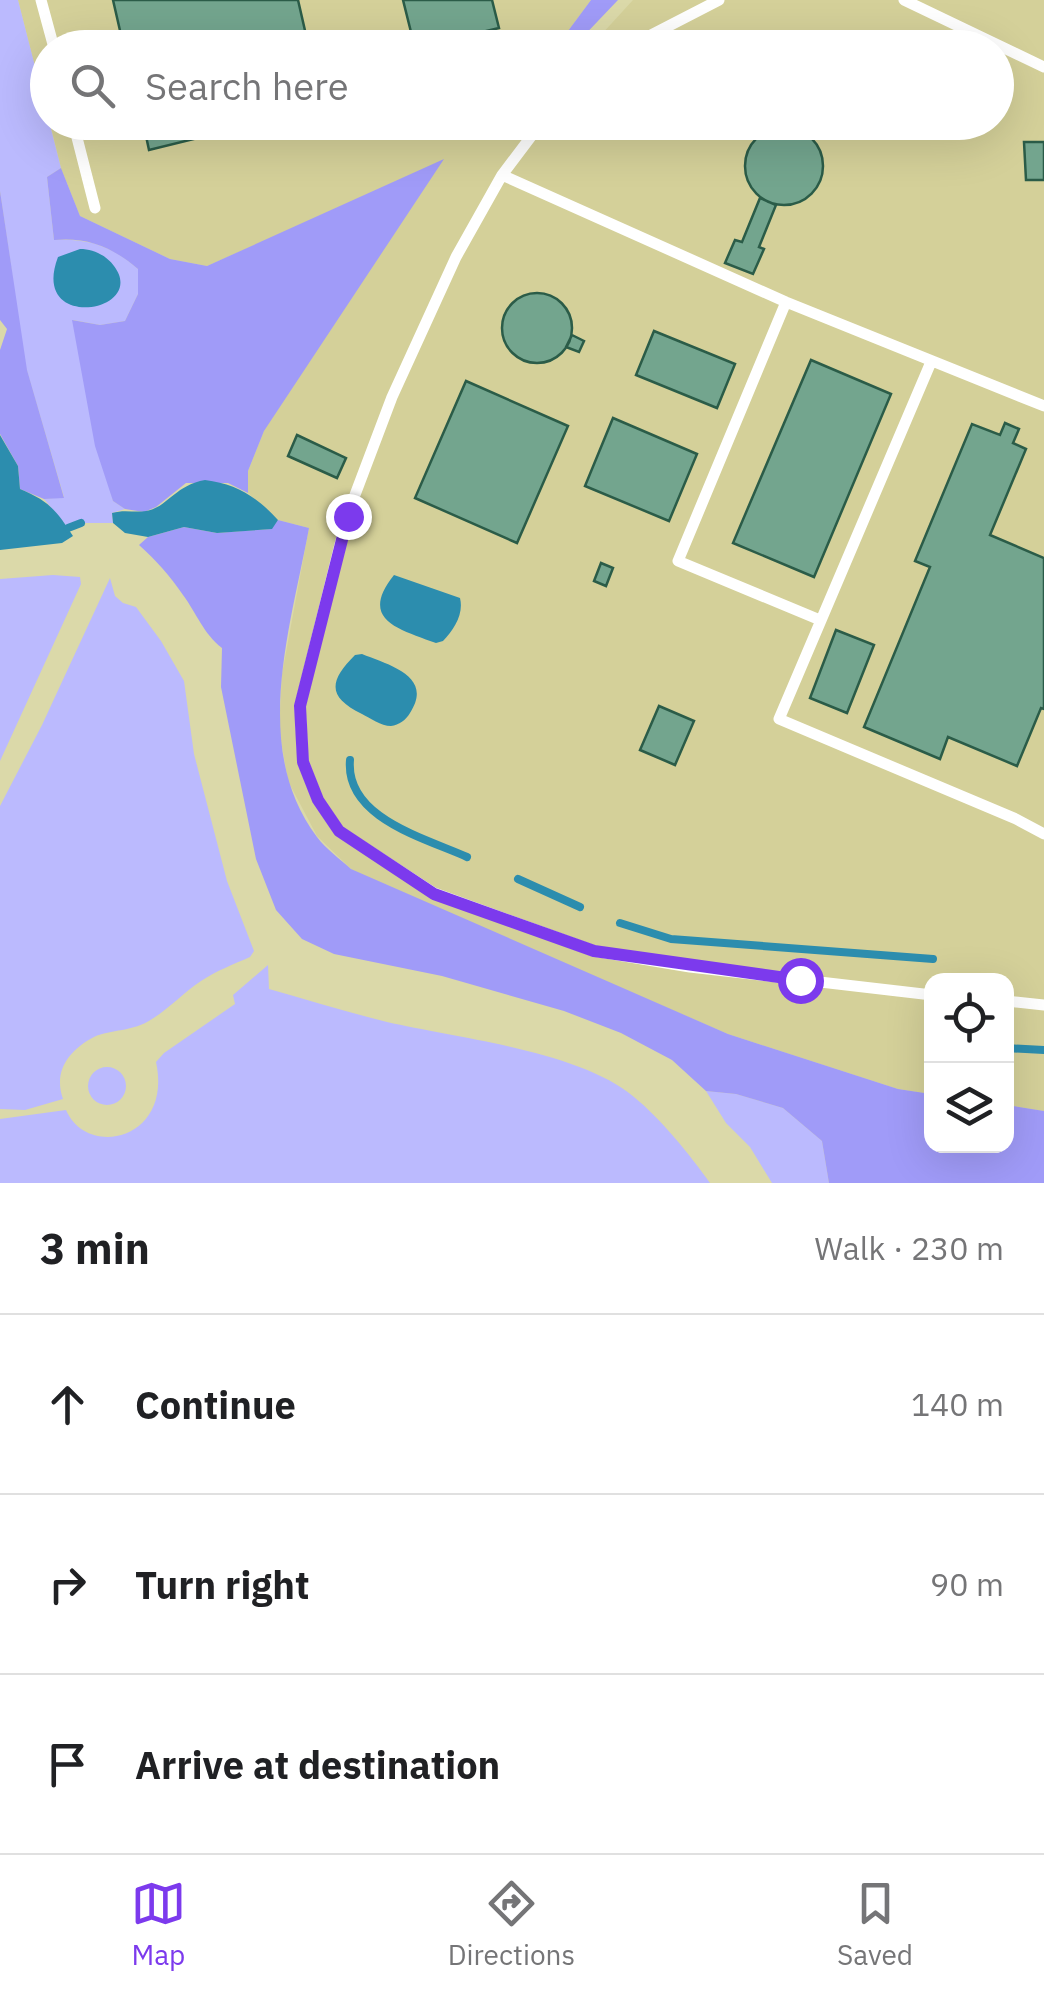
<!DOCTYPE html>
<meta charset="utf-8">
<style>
body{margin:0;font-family:"IBM Plex Sans",sans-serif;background:#f6f6f6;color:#202124}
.controls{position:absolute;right:30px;bottom:30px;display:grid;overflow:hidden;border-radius:20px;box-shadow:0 10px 40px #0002}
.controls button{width:90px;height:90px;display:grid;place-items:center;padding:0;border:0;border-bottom:2px solid #e0e0e0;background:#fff;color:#202124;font:50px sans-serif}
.stop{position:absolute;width:30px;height:30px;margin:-22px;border:8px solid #7c3aed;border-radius:50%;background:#fff}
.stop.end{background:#7c3aed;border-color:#fff;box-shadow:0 2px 10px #0008}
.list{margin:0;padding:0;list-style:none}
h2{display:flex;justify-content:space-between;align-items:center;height:130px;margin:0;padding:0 40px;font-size:42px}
h2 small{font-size:32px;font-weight:400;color:#757577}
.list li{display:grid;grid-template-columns:65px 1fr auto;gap:30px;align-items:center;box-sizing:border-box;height:180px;padding:0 40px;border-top:2px solid #e0e0e0}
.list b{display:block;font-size:38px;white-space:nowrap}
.list em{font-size:32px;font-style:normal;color:#757577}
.icon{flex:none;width:55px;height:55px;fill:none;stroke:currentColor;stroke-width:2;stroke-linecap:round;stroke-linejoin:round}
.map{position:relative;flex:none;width:1044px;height:1183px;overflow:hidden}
.search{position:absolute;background:#fff;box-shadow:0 10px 40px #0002;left:30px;right:30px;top:30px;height:110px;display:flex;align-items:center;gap:25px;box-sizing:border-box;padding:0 35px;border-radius:55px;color:#757577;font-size:38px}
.sheet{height:670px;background:#fff}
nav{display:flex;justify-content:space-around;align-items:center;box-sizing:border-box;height:140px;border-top:2px solid #e0e0e0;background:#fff;font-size:28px;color:#757577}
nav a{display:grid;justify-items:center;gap:5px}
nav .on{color:#7c3aed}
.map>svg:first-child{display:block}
.built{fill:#d4d099}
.green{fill:#bbbafe}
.forest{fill:#a09bf8}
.water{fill:#2c8dae}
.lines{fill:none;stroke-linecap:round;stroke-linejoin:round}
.stream{stroke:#2c8dae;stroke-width:8}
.building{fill:#73a58e;stroke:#2b5c48;stroke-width:2.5}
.service{stroke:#fff;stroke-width:11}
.route{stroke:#7c3aed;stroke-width:12}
</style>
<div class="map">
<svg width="1044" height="1183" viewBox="0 0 1044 1183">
<rect width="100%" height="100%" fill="#dbd9a9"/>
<!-- built -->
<path class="built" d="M18,0h573l-35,47 -508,1 -1,66z
M633,0h411v1111l-37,-6 -1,-124h-74l-1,113 -33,-5 -170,-55 -347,-149 -30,-16 -34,-33 -29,-55 -9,-52 3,-55 27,-146 -31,-8 -30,-27v-22l16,-40 36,-206 -93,41 -37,-7 -90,-43 -19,-48 -11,-45 946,-1v-74l-406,-1z"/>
<!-- green -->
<path class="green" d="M0,0h18l43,168 -14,9 7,63c34,-2 58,6 84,29v25l-13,27 -25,4 -27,-5 40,181 12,8 -13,4 1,10h-32l-13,5 -24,-29 20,-2 -49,-167 -3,-57 -12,-82z
M53,575l27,2 1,7 -81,177v-182z
M110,578l5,18 8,7 13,4 25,34 23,40 10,73 33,127 27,70 -4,6c-16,7 -34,14 -49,24 -17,11 -31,27 -49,38 -19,13 -41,10 -58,18 -25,13 -41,34 -31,62l-38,11 -25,-1v-303l42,-81z
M268,965l1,24c39,11 78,23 118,33 70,16 193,29 247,75 26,21 57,59 76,86h-710v-64l66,-9c21,49 107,30 90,-48l8,-9 71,-49 -2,-9z
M88 1086a19 19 0 1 1 38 0a19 19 0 1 1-38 0Z
M706,1091l30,3 47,14 39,33 7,42h-57l-22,-36 -24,-24z"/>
<!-- forest -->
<path class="forest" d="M591,0h27l-41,43 -9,-12z
M444,159l-180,272 -16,40v22l-20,-10h-42l-30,24 -12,5 -19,-3 -12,-8 -18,-55 -23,-126 28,5 25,-4 13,-27v-25c-26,-22 -50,-32 -84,-29l-7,-63 14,-9 19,48 90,43 37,7z
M0,191l27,179 37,128 -20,1 -24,-10 -2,-23 -18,-32v-84l7,-21 -7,-9z
M278,520l31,8c-18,99 -59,220 8,309 9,12 23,22 34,32l377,165 170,55 33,5 1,52h74l1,-41 37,6v72h-215l-7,-42 -39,-33 -47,-14 -30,-3 -34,-31 -51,-27 -57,-22 -122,-35 -108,-22 -32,-15 -26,-29 -20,-51 -35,-172 1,-39c-19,-15 -25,-34 -39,-53 -13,-19 -27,-35 -44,-50l9,-8 36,-10 33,6 54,-4z"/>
<!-- water -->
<path class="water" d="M80,249c13,0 26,6 34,17 35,46 -85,67 -56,-9z
M0,435l18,31 2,23c29,12 36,21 53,47l-11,7 -62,7z
M205,480c32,4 52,17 73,40l-6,9 -55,4 -33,-6 -36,10 -23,-4 -12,-10 -1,-10c13,-4 22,0 34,-2 21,-3 29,-26 59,-31z
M394,575l66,23c4,16 -6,32 -17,43l-7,2c-37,-14 -78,-23 -42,-68z
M362,654c27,11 72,22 48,59 -4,7 -11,12 -19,13 -10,0 -21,-8 -29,-12 -34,-17 -34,-32 -7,-59z"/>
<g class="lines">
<!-- stream -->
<path class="stream" d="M68,528l13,-5
M350,760c-5,58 75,78 117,97
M518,879l62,28
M620,923l51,16 262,20
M1006,1048l38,2"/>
</g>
<!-- building -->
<path class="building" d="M113,0h185l11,48h-185z
M403,0h89l7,28 -84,20z
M143,122h120l-114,28z
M745 166a39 39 0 1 1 78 0a39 39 0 1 1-78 0Z
M1024,142h20v38h-18z
M760,198l16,7 -17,42 5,2 -11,25 -28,-11 10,-23 7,2z
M502 328a35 35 0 1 1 70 0a35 35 0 1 1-70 0Z
M654,331l81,33 -18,44 -81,-33z
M572,335l12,6 -5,11 -13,-5z
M811,360l80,34 -77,183 -81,-34z
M466,381l102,45 -51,117 -102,-45z
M613,418l84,36 -28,67 -84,-35z
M1005,423l14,6 -6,14 13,6 -36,86 54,23v151l-3,-1 -24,58 -69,-29 -8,22 -76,-32 66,-160 -15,-6 57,-137 28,11z
M297,435l49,23 -9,20 -49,-22z
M601,563l12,5 -7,18 -12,-5z
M836,630l38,15 -27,68 -37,-15z
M659,706l35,15 -19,44 -35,-15z"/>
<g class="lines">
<!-- service -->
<path class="service" d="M41,0l13,48
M904,0l140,67
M626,48l93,-48
M73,122l22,86
M542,122l-40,53 -46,82 -64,140 -45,119 -47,190 3,56 15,38 21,31 95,62 160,58 96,16 242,28
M502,175l284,127 258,104
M786,302l-108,259 142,59
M931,362l-152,357 237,100 28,15
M1006,1001l38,4"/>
</g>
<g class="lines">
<!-- route -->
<path class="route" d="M348,516l-48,190 3,56 15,38 21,31 95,63 160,57 206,29"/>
</g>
</svg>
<div class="controls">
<button><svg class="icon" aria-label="locate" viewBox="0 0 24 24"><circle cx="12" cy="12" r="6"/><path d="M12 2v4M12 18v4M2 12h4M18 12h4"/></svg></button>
<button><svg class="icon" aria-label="layers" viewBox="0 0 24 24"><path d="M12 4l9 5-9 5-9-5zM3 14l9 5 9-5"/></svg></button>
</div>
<div class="stop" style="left:800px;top:980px"></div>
<div class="stop end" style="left:348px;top:516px"></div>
<div class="search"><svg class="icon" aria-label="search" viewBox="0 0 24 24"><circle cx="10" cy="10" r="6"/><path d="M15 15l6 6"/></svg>Search here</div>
</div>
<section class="sheet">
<h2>3 min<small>Walk · 230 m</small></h2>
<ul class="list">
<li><svg class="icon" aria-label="ahead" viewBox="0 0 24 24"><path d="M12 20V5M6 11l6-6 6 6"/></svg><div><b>Continue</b></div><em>140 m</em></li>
<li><svg class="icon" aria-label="right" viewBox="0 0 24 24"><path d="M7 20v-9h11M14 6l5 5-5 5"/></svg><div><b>Turn right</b></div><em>90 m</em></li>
<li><svg class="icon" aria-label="arrive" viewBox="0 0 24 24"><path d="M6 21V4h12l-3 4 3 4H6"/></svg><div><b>Arrive at destination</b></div></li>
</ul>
</section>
<nav>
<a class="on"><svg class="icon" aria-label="map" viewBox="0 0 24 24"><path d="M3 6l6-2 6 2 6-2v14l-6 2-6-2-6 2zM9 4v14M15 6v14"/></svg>Map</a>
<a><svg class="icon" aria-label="directions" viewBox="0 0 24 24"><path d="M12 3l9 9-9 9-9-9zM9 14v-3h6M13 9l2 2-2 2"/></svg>Directions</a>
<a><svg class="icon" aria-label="saved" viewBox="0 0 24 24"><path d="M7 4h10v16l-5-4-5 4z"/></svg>Saved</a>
</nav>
